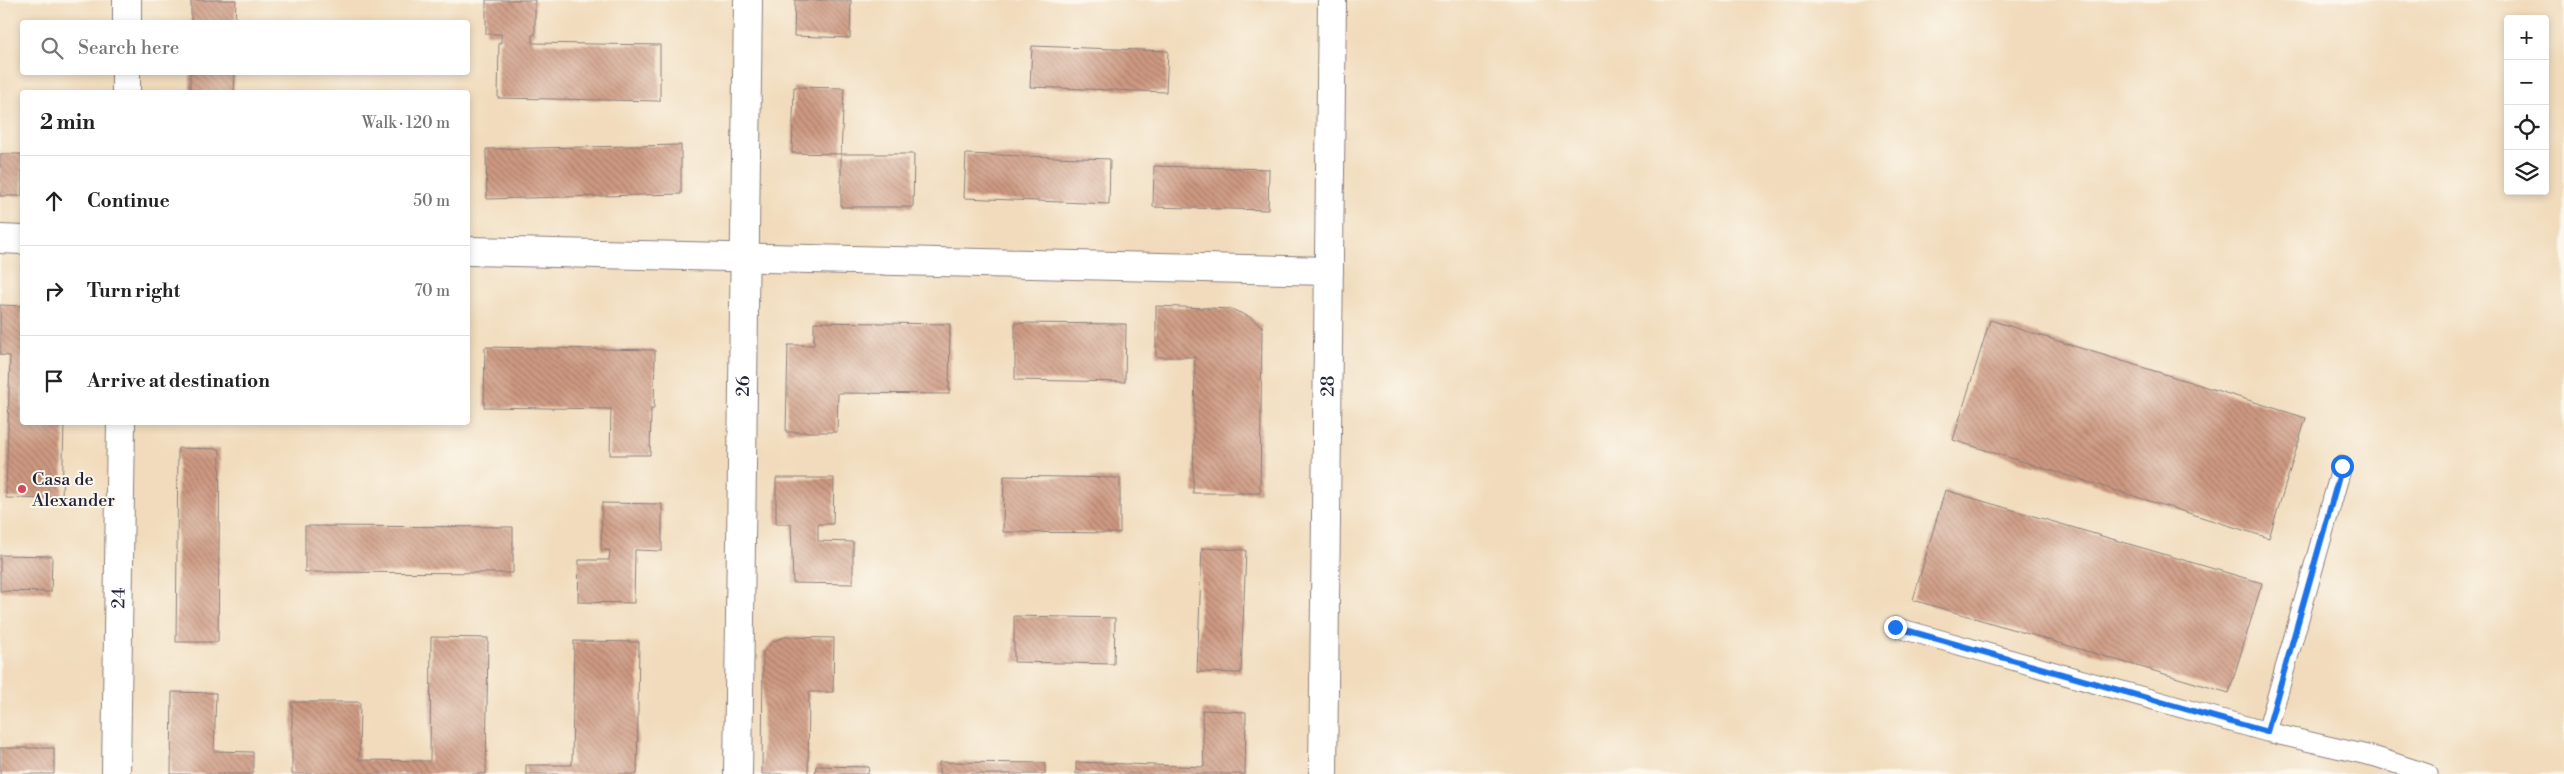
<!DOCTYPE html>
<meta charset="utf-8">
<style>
body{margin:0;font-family:"Libre Bodoni",serif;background:#f6f6f6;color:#222}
.controls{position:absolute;right:15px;top:15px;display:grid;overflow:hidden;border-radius:5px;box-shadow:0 2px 8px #0003}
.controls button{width:45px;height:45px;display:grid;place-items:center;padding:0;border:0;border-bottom:1px solid #e0e0e0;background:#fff;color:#222;font:25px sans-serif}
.stop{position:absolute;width:15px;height:15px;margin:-11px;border:4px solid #1a73e8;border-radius:50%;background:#fff}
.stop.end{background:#1a73e8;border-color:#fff;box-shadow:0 1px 5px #0008}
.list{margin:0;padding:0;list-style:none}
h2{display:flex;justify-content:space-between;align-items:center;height:65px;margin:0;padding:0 20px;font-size:21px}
h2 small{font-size:16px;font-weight:400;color:#767676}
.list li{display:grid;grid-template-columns:32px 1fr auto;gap:15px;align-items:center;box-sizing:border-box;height:90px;padding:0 20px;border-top:1px solid #e0e0e0}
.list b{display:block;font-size:19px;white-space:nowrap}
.list em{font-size:16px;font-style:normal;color:#767676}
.icon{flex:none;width:28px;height:28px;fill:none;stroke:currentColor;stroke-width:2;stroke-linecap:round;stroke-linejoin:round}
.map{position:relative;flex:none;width:2564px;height:774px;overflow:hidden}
.search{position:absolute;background:#fff;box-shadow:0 2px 8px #0003;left:20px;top:20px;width:450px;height:55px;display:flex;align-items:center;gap:12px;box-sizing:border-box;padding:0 18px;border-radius:5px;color:#767676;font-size:19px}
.panel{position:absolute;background:#fff;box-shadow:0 2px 8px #0003;left:20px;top:90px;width:450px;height:335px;border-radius:5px}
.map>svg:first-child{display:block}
.building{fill:url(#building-back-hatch)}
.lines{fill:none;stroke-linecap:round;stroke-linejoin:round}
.lane-casing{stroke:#8a7e7c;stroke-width:21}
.street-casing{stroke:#8a7e7c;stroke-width:30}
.lane{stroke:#fff;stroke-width:19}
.street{stroke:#fff;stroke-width:28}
.route{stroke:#1a73e8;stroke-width:6}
.poi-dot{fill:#d1495b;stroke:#fbf7ec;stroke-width:2}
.labels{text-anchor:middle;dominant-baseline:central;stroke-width:4;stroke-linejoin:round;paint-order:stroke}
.street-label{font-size:18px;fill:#22223b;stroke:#fbf7ec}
.poi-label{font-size:18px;fill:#22223b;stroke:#fbf7ec;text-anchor:start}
</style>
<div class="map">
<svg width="2564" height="774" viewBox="0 0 2564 774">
<defs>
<pattern id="building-back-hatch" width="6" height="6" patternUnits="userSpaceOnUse" patternTransform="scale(1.25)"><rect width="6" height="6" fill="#ce9981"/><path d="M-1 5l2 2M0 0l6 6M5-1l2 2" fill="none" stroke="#a77c6b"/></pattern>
</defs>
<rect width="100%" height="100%" fill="#fbf7ec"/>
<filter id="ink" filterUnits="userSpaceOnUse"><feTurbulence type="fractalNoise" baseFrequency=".02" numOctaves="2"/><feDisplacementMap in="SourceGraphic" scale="10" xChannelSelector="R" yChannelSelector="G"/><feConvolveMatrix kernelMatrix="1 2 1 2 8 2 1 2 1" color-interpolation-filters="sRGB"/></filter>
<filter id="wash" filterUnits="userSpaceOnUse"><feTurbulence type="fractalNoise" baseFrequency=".0096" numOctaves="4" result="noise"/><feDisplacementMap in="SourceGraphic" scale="20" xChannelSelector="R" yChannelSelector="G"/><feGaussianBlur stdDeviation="1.12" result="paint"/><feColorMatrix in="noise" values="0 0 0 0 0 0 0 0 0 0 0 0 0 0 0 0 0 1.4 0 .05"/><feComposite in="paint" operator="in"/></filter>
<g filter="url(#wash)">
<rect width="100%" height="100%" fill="#f1dbbc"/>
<g id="blocks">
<!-- building -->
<path class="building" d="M191,0h45l-1,22h-44z
M486,0h49v35h-3v8l128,2v56l-162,-3 1,-56 2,1v-9h-15z
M795,0h56l-1,38 -56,-2z
M1032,46l136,5 -2,41 -136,-5z
M190,72h45l-1,20h-44z
M794,87l50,1 -3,66h73l-1,53h-72v-53l-49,-1z
M681,145v49l-194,5 -1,-50z
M0,154h22v42h-22z
M966,154l144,5 -1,45 -145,-6z
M1154,166l115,3 -1,41 -115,-3z
M0,305l22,1v116h42l-2,77 -56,-1 4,-142 -10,-1z
M1156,306l75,3 19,8 12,9 -2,167h-67l2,-136h-39z
M1990,320l316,98 -37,120 -316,-98z
M814,322l136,2 -1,70 -111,-1 -1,39h-51l2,-87h26z
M1015,323l111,1 -1,58 -110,-2z
M485,347l170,3 -1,59h-3l-1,46h-40l1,-46 -127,-2z
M178,448l42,1 -2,193h-42z
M1004,476l116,2v55l-117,-1z
M776,478h58l-1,46h-15v17l35,1v42l-60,-1 -2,-59h-15z
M1945,490l317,93 -33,110 -316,-93z
M602,503l60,1v47l-27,-1 -1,53 -56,-1 1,-42h30l1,-10h-9z
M305,526l208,1v46l-208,-1z
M1202,548l44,2 -5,123 -44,-1z
M0,555l52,1 -1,36 -51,-1z
M1014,616l101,2 -1,46 -100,-2z
M431,637l57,1 -2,136h-194v-72h68l-1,58 71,1z
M785,637l49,1 -1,54h-24l-1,82h-46l1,-122 11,-11z
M574,641l65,1 -2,132h-111v-9h46z
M172,692l44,1 -2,58 39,1v22h-82z
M1202,710l44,2 -1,62h-169v-12l128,5z
M0,748h54v26h-54z
M939,762l106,1v11h-106z
M816,766l53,1 -1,7h-53z"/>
</g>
</g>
<g filter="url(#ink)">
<use href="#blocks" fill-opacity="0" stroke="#8a7e7c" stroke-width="1"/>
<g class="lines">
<defs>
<path id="lane" d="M2342,466l-75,266 109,25 52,17
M1895,627l372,105"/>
<g id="street">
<path d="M127,22v-22"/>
<path d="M126,92v-20"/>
<path d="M0,239l22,1"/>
<path d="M468,251l861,20"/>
<path id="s1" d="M116,774l5,-352"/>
<path id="s2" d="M738,774l10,-774"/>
<path id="s3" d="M1323,774l9,-774"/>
</g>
</defs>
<!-- lane casing -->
<use href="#lane" class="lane-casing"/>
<!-- street casing -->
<use href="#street" class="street-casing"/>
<!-- lane -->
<use href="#lane" class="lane"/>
<!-- street -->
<use href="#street" class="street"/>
</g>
</g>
<g class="lines" filter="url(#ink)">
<!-- route -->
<path class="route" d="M1895,627l372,105 75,-266"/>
</g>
<!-- markers -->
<circle class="poi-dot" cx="22" cy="489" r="5"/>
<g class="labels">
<!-- street labels -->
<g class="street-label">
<text stroke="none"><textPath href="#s2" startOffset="388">26</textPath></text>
<text stroke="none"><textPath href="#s3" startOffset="388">28</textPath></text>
<text stroke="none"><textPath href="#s1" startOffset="176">24</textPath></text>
</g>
<!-- poi labels -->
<g class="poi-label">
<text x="32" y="479">Casa de<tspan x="32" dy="21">Alexander</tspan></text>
</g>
</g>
</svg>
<div class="controls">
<button>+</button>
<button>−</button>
<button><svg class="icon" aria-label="locate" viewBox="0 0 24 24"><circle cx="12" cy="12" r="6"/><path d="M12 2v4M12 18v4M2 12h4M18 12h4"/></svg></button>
<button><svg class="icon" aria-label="layers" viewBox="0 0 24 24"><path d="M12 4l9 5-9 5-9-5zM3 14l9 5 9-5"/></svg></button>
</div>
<div class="stop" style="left:2342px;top:466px"></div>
<div class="stop end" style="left:1895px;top:627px"></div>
<div class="search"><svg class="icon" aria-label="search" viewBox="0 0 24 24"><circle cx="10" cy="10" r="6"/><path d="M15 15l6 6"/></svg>Search here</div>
<section class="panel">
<h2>2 min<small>Walk · 120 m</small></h2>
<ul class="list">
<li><svg class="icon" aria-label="ahead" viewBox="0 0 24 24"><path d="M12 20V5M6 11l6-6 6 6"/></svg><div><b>Continue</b></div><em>50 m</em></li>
<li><svg class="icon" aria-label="right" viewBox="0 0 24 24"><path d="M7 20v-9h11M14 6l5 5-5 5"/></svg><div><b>Turn right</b></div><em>70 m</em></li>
<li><svg class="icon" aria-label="arrive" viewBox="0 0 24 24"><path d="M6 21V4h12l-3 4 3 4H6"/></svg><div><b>Arrive at destination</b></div></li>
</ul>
</section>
</div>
